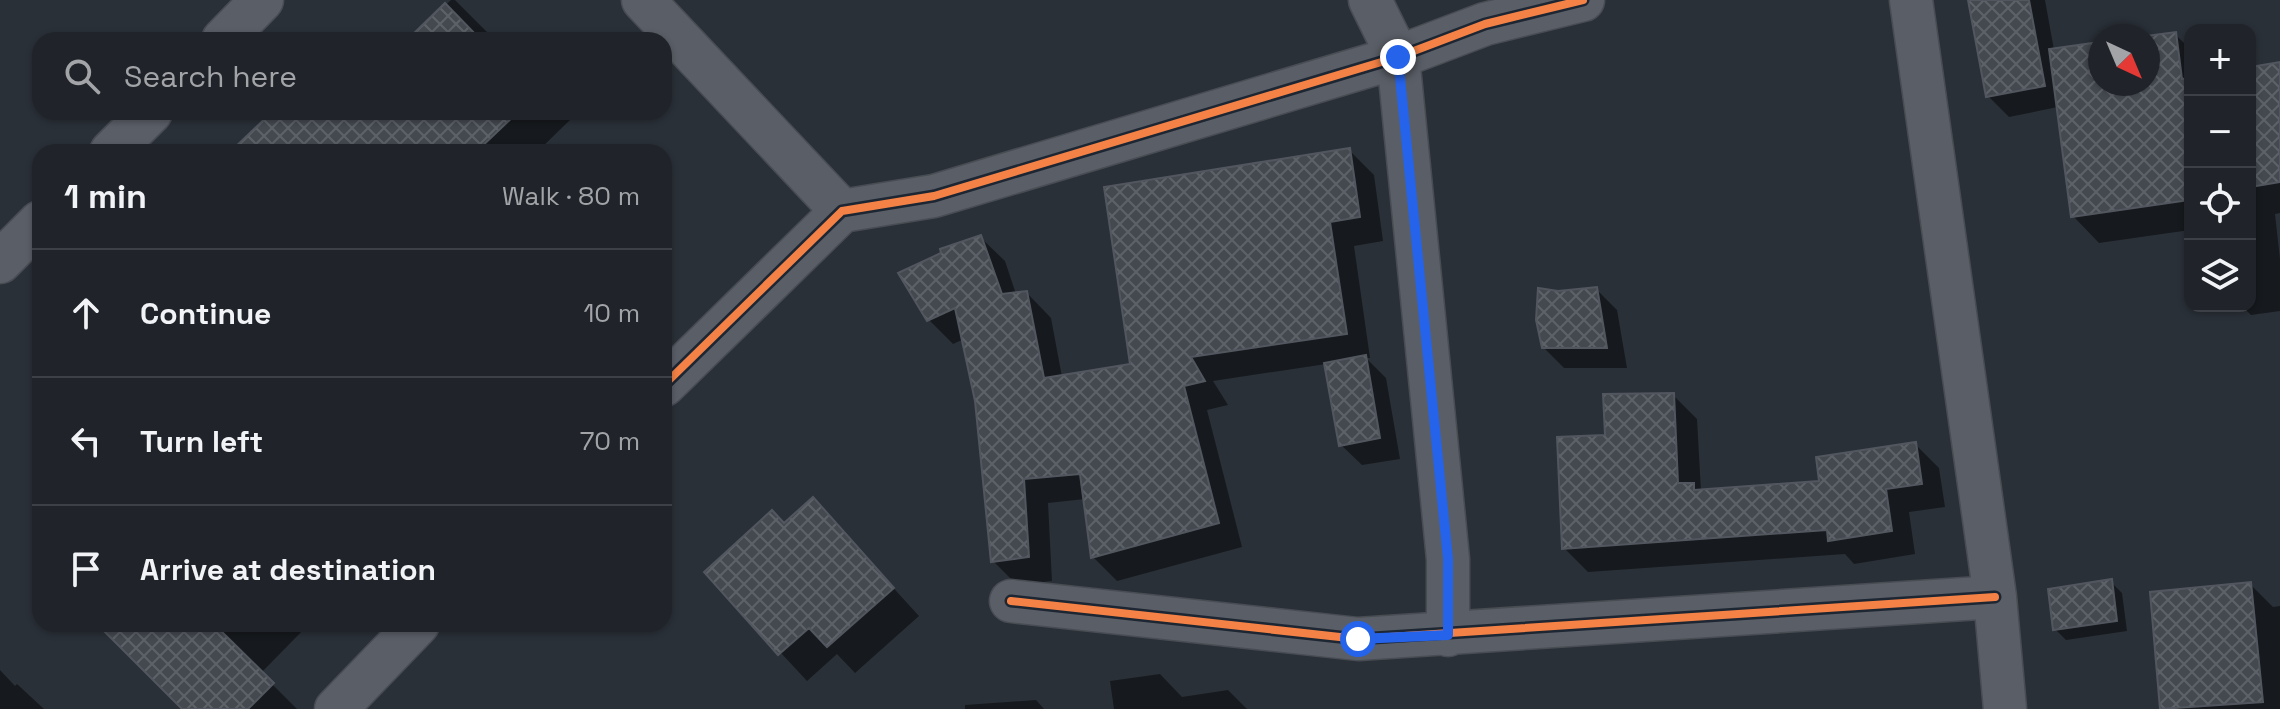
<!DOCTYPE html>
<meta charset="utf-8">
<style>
body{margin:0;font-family:"Space Grotesk",sans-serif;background:#2d3036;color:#f1f3f6}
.controls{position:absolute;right:24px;top:24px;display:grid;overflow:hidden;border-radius:16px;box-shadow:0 2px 6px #0004}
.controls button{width:72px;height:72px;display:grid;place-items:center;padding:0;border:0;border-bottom:2px solid #3d4147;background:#20242a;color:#f1f3f6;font:40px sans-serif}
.compass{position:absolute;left:2088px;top:24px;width:72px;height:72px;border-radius:50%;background:#20242a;box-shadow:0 2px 6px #0004;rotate:136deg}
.stop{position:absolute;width:24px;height:24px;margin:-18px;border:6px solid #2563eb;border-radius:50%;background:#fff}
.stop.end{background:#2563eb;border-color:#fff;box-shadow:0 2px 8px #0008}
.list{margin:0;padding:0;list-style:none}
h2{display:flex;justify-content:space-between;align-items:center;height:104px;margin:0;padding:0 32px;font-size:34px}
h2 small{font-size:26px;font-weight:400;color:#a2a4a8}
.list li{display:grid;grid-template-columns:52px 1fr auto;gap:24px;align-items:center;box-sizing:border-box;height:128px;padding:0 32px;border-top:2px solid #3d4147}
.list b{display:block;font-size:30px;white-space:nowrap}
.list em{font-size:26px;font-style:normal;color:#a2a4a8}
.icon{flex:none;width:44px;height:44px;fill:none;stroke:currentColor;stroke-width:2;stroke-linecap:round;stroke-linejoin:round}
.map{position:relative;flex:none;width:2280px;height:709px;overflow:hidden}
.search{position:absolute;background:#20242a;box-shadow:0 2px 6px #0004;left:32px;top:32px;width:640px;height:88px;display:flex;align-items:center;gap:20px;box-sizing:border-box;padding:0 28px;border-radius:24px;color:#a2a4a8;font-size:30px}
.panel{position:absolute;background:#20242a;box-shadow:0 2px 6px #0004;left:32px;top:144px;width:640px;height:488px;border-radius:24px}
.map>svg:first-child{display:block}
.shadow{fill:#0007}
.building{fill:url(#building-cross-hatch);stroke:#52575f;stroke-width:2}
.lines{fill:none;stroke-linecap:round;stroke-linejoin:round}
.minor-casing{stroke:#484c53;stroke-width:45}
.minor{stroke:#5a5e66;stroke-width:42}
.cycleway-casing{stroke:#1d2633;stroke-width:13}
.cycleway{stroke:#f48246;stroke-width:8}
.route{stroke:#2563eb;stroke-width:10}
</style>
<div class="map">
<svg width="2280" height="709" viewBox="0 0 2280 709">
<defs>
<pattern id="building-cross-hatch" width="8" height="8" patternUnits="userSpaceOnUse" patternTransform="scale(2)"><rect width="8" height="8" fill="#444950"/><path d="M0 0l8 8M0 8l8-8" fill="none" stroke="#5d6168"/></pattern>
</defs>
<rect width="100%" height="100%" fill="#2a3038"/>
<!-- shadow -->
<path class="shadow" d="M451,0h4l40,40h-85z
M1970,0h75l9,50 46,-6v40h48l27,-50 15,15v181l-91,13 -26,-27 -15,-109 -49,10 -21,-21z
M2280,64v149l-5,1 5,45v52l-29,4 -9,-9h8v-237z
M275,112h289l7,7 -34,33h-284z
M1349,150l25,25 9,66 -29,5 16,112h-4l20,20 14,81 -38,6 -21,-20 -15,-81 -113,17 15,24 -21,5 35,137 -125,34 -24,-24 -8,-58 -37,4 4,78 -35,4 -24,-24 -16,-160 -13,-62 -11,5 -24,-24 51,-83 25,24 11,33 11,-1 24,25 11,59 70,-11z
M1596,289l21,21 10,58h-63l-21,-21 15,-54z
M40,378v15l-7,-7z
M1673,395l24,24 4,72 121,-8 93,-39 24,24 6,39 -36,5 6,42 -61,10 -9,-10 -257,18 -24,-24 43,-111z
M813,500l106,116 -64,57 -18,-19 -30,27 -101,-109 78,-47z
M2111,582l11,11 5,38 -61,9 -11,-11z
M2250,584l23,23 7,-1v103h-118l-10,-115z
M99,624h210l-48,49 36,36h-112z
M0,670l15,16 2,-2 27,25h-44z
M1160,674l22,23 46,-7 19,19h-133l-4,-28z
M1036,700l8,9h-79v-4z"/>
<!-- building -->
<path class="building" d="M1968,0h61l16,86 -59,11z
M445,3l36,37h-74z
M2176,32l6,47 8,-1v122l-119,17 -22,-168 51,-7v42h48l-3,-48z
M2280,62v120l-30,5v-120z
M272,112h246l-42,40h-246z
M1350,148l10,69 -30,5 17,112 -156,23 14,24 -21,5 35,137 -128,35 -11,-84 -56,5 5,78 -38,5 -16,-161 -20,-93 -28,13 -29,-48 43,-20 -1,-4 41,-14 21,59 25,-3 17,87 86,-14 -26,-177z
M1597,287l10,61h-65l-6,-28 2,-32 20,3z
M1366,355l14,83 -41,8 -15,-83z
M1674,393l4,90h16v7l125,-9 -3,-24 100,-15 6,42 -36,5 6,42 -64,10 -1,-11 -265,19 -5,-112 48,-2 -2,-41z
M813,497l81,91 -67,59 -18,-19 -31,27 -74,-83 68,-62 12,13z
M2112,579l5,42 -64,9 -5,-41z
M2251,582l12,120 -103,7 -10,-117z
M97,624h117l60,59 -26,26h-66z"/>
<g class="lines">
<defs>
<path id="minor" d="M643,0l199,211
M1370,0l28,57 50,502v76
M1911,0l84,597 10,112
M223,40l39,-40
M111,152l40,-40
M0,262l40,-40
M664,385l178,-174 92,-15 464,-139 87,-33 98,-24
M1011,601l347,38 637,-42
M336,709l82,-85"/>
</defs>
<!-- minor casing -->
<use href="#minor" class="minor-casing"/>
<!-- minor -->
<use href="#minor" class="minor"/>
<defs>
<path id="cycleway" d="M664,385l178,-174 92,-15 464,-139 87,-33 98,-24
M1011,601l347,38 637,-42"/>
</defs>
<!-- cycleway casing -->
<use href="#cycleway" class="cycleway-casing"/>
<!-- cycleway -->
<use href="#cycleway" class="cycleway"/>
</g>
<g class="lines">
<!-- route -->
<path class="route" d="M1358,639l90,-4v-76l-50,-502"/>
</g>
</svg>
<div class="controls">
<button>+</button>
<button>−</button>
<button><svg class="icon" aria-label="locate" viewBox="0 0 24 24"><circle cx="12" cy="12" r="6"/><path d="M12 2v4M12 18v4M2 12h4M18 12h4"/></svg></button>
<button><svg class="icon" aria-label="layers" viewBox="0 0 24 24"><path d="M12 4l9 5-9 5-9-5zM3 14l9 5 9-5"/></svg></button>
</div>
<svg class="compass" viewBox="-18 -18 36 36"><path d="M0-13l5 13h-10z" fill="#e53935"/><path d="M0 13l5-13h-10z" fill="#a2a4a8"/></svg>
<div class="stop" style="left:1358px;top:639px"></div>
<div class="stop end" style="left:1398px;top:57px"></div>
<div class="search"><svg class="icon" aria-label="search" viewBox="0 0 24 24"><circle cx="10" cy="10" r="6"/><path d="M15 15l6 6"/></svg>Search here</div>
<section class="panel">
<h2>1 min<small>Walk · 80 m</small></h2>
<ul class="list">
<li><svg class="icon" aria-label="ahead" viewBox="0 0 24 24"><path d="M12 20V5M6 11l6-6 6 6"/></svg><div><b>Continue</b></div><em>10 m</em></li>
<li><svg class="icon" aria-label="left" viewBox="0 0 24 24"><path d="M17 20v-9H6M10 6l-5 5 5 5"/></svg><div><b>Turn left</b></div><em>70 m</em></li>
<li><svg class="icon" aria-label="arrive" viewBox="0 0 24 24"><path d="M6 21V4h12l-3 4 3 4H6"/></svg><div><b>Arrive at destination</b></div></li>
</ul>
</section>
</div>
